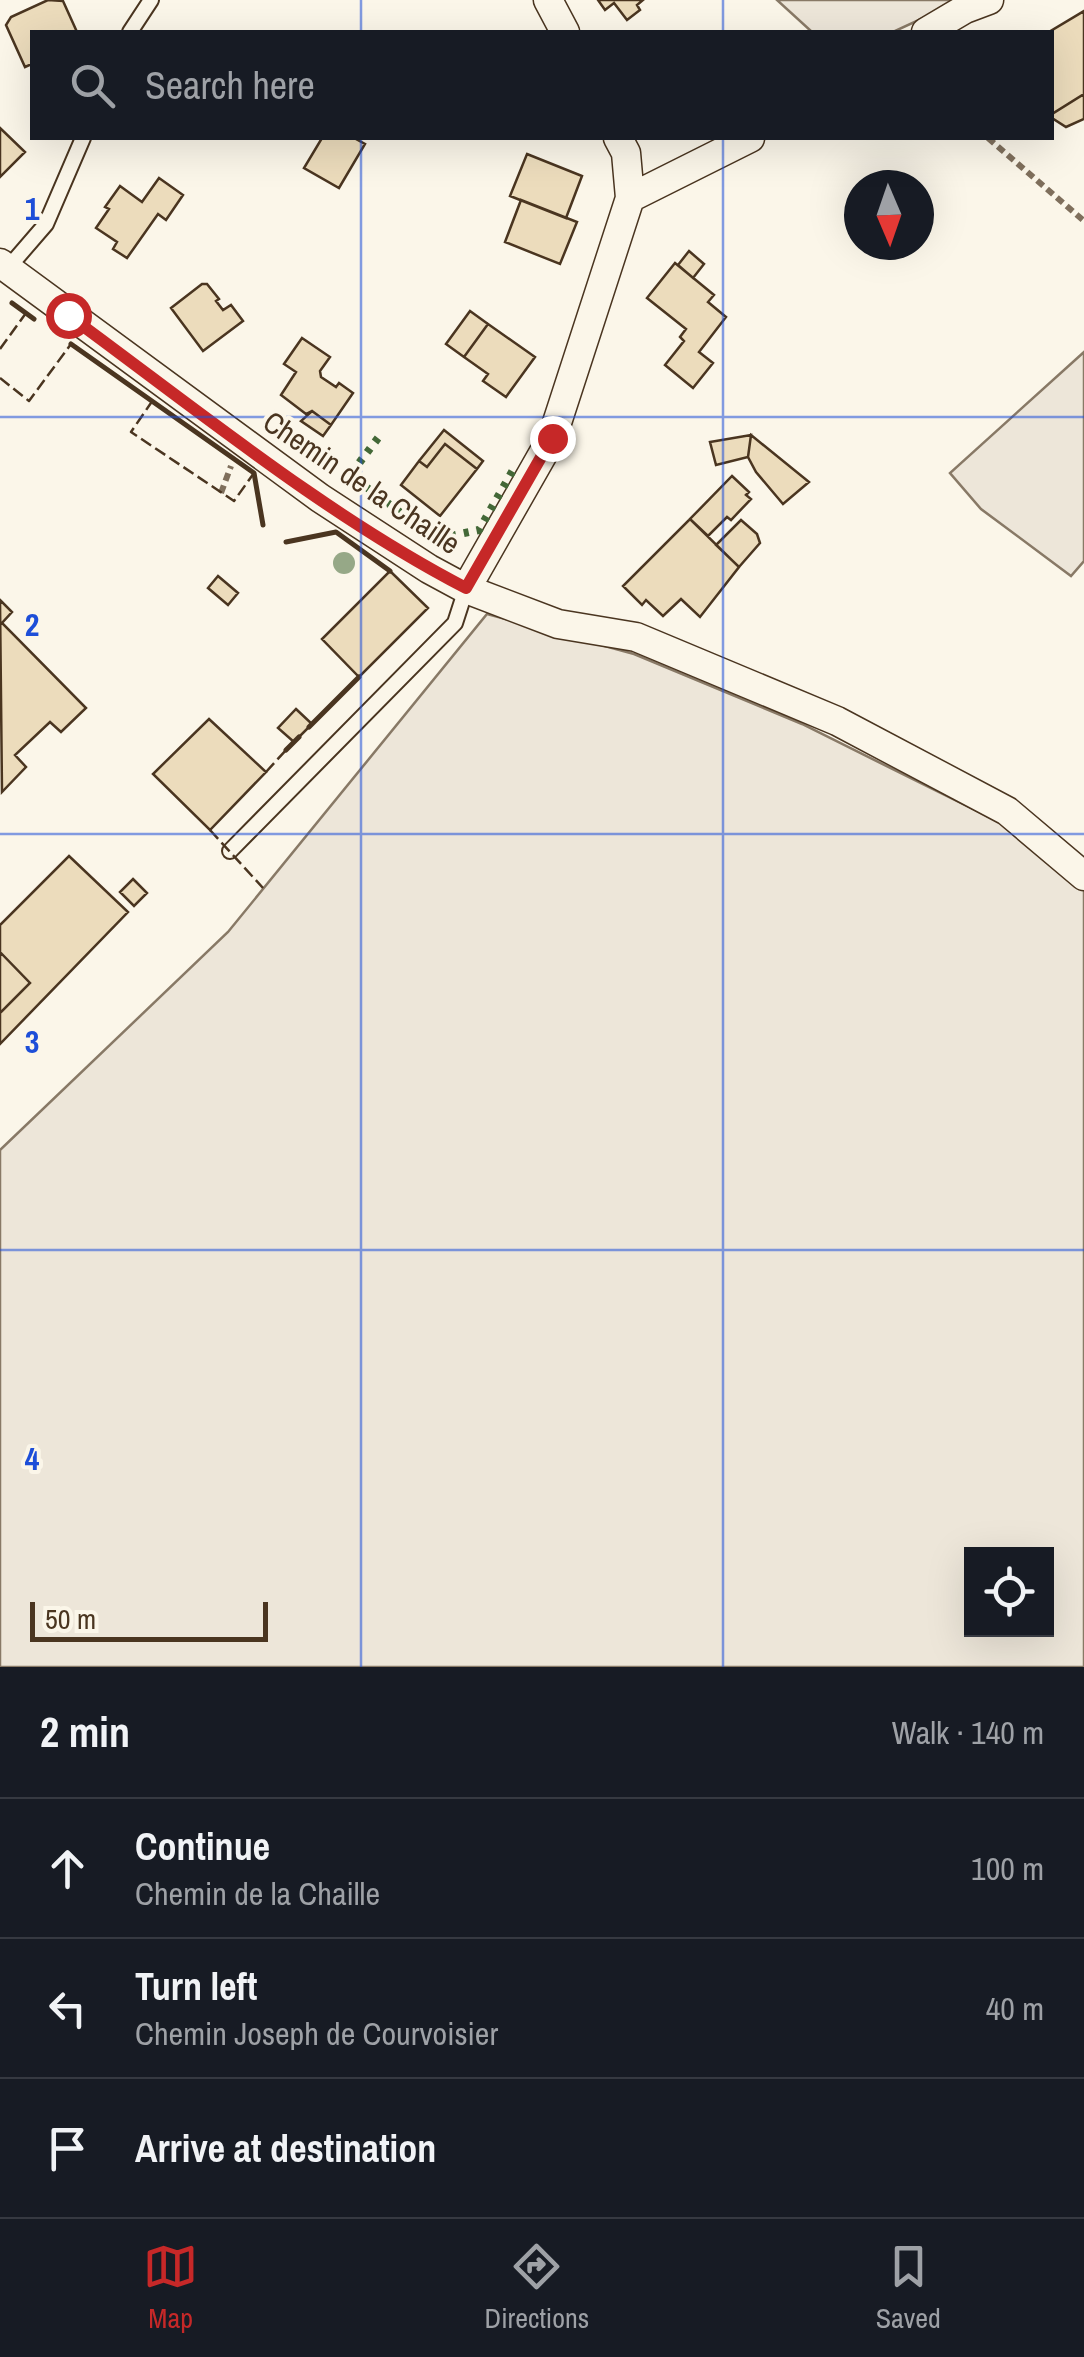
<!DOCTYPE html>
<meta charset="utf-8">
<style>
body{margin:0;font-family:"Archivo Narrow",sans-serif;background:#20242c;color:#f1f3f6}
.controls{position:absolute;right:30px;bottom:30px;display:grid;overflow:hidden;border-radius:0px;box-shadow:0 10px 40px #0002}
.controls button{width:90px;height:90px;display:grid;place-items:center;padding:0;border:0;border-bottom:2px solid #363941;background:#171b24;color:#f1f3f6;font:50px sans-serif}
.compass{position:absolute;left:844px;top:170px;width:90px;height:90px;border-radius:50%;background:#171b24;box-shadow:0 10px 40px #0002;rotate:178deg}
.scale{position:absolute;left:30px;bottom:25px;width:238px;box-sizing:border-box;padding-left:10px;border:5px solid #4a3520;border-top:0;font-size:28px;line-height:35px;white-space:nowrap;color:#4a3520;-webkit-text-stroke:8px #fbf6e9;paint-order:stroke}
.stop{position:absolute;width:30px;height:30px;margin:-22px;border:8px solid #c62828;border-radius:50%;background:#fff}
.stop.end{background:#c62828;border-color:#fff;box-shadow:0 2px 10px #0008}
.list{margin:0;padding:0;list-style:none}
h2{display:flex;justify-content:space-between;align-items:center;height:130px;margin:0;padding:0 40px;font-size:42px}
h2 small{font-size:32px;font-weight:400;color:#9ea1a6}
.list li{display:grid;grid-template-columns:65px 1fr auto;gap:30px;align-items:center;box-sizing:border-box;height:140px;padding:0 40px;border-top:2px solid #363941}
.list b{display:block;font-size:38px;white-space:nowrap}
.list p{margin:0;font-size:32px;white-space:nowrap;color:#9ea1a6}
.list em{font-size:32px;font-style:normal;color:#9ea1a6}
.icon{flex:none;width:55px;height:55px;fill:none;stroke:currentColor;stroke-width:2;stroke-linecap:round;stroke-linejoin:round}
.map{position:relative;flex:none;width:1084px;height:1667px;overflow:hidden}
.search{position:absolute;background:#171b24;box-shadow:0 10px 40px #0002;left:30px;right:30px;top:30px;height:110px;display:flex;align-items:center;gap:25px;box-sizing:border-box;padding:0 35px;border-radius:0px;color:#9ea1a6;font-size:38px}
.sheet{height:550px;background:#171b24}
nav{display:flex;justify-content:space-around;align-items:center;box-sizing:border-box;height:140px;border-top:2px solid #363941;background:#171b24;font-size:28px;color:#9ea1a6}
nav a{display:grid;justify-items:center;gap:5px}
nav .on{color:#c62828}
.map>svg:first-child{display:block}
.green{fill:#ede6d9;stroke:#887966;stroke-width:2.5;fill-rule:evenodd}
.building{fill:#ecdcbc;stroke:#4a3520;stroke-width:2.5}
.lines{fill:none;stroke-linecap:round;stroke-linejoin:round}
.service-casing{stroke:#4a3520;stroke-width:18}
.minor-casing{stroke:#4a3520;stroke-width:31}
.path{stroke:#7f6f5c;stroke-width:6;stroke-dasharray:8 5;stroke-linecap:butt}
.service{stroke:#fbf6e9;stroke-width:14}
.minor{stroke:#fbf6e9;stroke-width:28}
.hedge{stroke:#436837;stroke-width:8;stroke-dasharray:5 8;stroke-linecap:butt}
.fence{stroke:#4a3520;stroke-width:2.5;stroke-dasharray:12 5;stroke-linecap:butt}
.wall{stroke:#4a3520;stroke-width:5}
.tree{fill:#96a887}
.route{stroke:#c62828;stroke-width:12}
.grid{fill:none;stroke:#1d4ed8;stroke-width:2.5;stroke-opacity:0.55}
.labels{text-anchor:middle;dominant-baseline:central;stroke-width:8;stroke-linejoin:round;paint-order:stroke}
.street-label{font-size:30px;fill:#4a3520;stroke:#fbf6e9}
.grid-label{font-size:32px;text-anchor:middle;font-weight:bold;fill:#1d4ed8;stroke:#fbf6e9;stroke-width:8;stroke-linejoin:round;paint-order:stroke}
</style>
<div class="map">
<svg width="1084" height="1667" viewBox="0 0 1084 1667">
<rect width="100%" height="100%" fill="#fbf6e9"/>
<!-- green -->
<path class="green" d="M777,0h185l-69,32h-81z
M1084,352v209l-13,15 -90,-67 -31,-36z
M487,614l147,40 168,70 201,100 81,65v778h-1084v-517l228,-218zM972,1554h74v76h-74z"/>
<!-- building -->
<path class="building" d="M48,0l15,1 14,31h-45v32l-7,3 -19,-42 5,-8z
M598,0h45l-6,5 3,5 -13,10 -13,-17 -9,7z
M1084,11v83l-32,20 -3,-82z
M1084,94v25l-18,8 -14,-9v-4z
M0,128l25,24 -25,25z
M322,138h32l11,6 -26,44 -35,-20z
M527,154l55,22 -16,42 -56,-22z
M159,178l24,17 -17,25 -8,-6 -31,44 -14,-9 4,-7 -21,-14 13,-19 -4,-2 15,-21 22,16z
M521,200l56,22 -17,42 -55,-22z
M689,251l15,13 -11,14 -15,-13z
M675,263l39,32 -6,7 18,15 -27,35 14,11 -20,25 -28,-23 19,-24 -4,-4 6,-8 -39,-31z
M202,284h5l12,15 -3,2 7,9 8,-5 12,16 -40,30 -32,-43z
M470,311l18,13 -24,33 -18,-13z
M488,324l47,33 -29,40 -23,-16 5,-7 -24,-17z
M302,338l28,19 -10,14 1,6 15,10 3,-4 14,10 -22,32 -19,-14 -6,3 -25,-19 15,-23 -12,-8z
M312,411l19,14 -8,11 -22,-15z
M444,430l39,31 -6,8 -32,-25 -18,23 -8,-6z
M751,435l-3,22 -32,8 -6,-23z
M751,435l58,47 -26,22 -27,-32 -8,-15z
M445,444l32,25 -37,47 -39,-31 18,-24 8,6z
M732,476l17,16 -3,3 5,4 -20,21 -4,-3 -19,19 -18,-17z
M690,519l49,48 -39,50 -19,-18 -18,17 -17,-16 -4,5 -19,-19z
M741,520l16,14 3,9 -21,24 -23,-22z
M390,571l38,37 -69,69 -37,-38z
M218,576l20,17 -10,12 -20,-17z
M0,600l12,12 -10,11 84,85 -25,24 -11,-10 -35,33 11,12 -24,25z
M296,709l16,15 -18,18 -16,-14z
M209,719l57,53 -56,58 -57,-56z
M69,856l59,56 -128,132v-31l30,-30 -30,-31v-27z
M133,879l14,14 -13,13 -14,-14z
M0,952l30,31 -30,30z"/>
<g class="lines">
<defs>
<path id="service" d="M130,32l21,-32
M8,268l38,-44 37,-86
M230,851l225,-228 11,-34"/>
<path id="minor" d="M548,0l17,32
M926,32l39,-23 24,-9
M630,198l120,-60
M0,263l320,235 109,71 37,20 92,35 78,13 201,84 170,90 77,65
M466,589l86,-151 78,-240 -4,-45 -8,-15"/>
</defs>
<!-- service casing -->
<use href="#service" class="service-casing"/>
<!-- minor casing -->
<use href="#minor" class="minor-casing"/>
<!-- path -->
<path class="path" d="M988,138l96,83
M221,493l10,-27"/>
<!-- service -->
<use href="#service" class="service"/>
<!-- minor -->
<use href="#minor" class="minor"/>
<!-- hedge -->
<path class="hedge" d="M378,438l-28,37 86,64 43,-9 34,-60"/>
<!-- fence -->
<path class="fence" d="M0,349l26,-36
M0,378l29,23 42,-57
M153,400l-22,32 103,69 20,-28
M266,772l20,-22
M210,830l53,58"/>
<!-- wall -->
<path class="wall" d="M12,303l22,16
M71,344l183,129 9,52
M286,542l50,-10 54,39
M309,727l50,-50
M286,750l13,-13"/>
</g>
<!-- trees -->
<circle class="tree" cx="344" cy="563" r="11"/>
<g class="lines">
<!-- route -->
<path class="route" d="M68,315c127,93 259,201 398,273l86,-150"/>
</g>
<!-- grid -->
<path class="grid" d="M361,0v32M723,0v32M361,138v1529M723,138v1529M0,417h1084M0,834h1084M0,1250h1084"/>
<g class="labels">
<!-- street labels -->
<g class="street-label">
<text transform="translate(362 482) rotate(34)">Chemin de la Chaille</text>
</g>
</g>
<g class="grid-label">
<text x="32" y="220">1</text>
<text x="32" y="636">2</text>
<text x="32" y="1053">3</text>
<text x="32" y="1470">4</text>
</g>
</svg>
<div class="controls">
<button><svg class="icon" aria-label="locate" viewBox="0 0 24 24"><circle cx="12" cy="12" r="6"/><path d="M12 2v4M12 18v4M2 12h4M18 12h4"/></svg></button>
</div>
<svg class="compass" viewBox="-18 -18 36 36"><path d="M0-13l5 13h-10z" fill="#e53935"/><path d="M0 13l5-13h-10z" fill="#9ea1a6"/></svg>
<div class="scale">50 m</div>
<div class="stop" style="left:68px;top:315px"></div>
<div class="stop end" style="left:552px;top:438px"></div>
<div class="search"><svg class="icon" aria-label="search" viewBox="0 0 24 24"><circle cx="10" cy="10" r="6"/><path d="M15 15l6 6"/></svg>Search here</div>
</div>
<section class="sheet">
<h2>2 min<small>Walk · 140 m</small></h2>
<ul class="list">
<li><svg class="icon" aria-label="ahead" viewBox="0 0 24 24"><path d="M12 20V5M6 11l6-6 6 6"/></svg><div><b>Continue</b><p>Chemin de la Chaille</p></div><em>100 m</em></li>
<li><svg class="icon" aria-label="left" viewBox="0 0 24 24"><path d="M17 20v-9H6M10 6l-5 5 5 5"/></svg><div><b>Turn left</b><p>Chemin Joseph de Courvoisier</p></div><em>40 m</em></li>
<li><svg class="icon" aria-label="arrive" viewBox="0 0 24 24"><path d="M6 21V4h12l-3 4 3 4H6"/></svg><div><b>Arrive at destination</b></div></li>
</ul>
</section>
<nav>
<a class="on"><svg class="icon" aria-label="map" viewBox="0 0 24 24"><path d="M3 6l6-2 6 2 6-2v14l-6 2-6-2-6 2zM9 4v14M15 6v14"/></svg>Map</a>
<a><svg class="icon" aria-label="directions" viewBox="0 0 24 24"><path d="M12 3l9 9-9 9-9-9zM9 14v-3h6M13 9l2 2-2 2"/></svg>Directions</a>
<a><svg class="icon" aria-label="saved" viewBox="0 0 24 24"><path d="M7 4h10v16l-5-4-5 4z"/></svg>Saved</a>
</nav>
